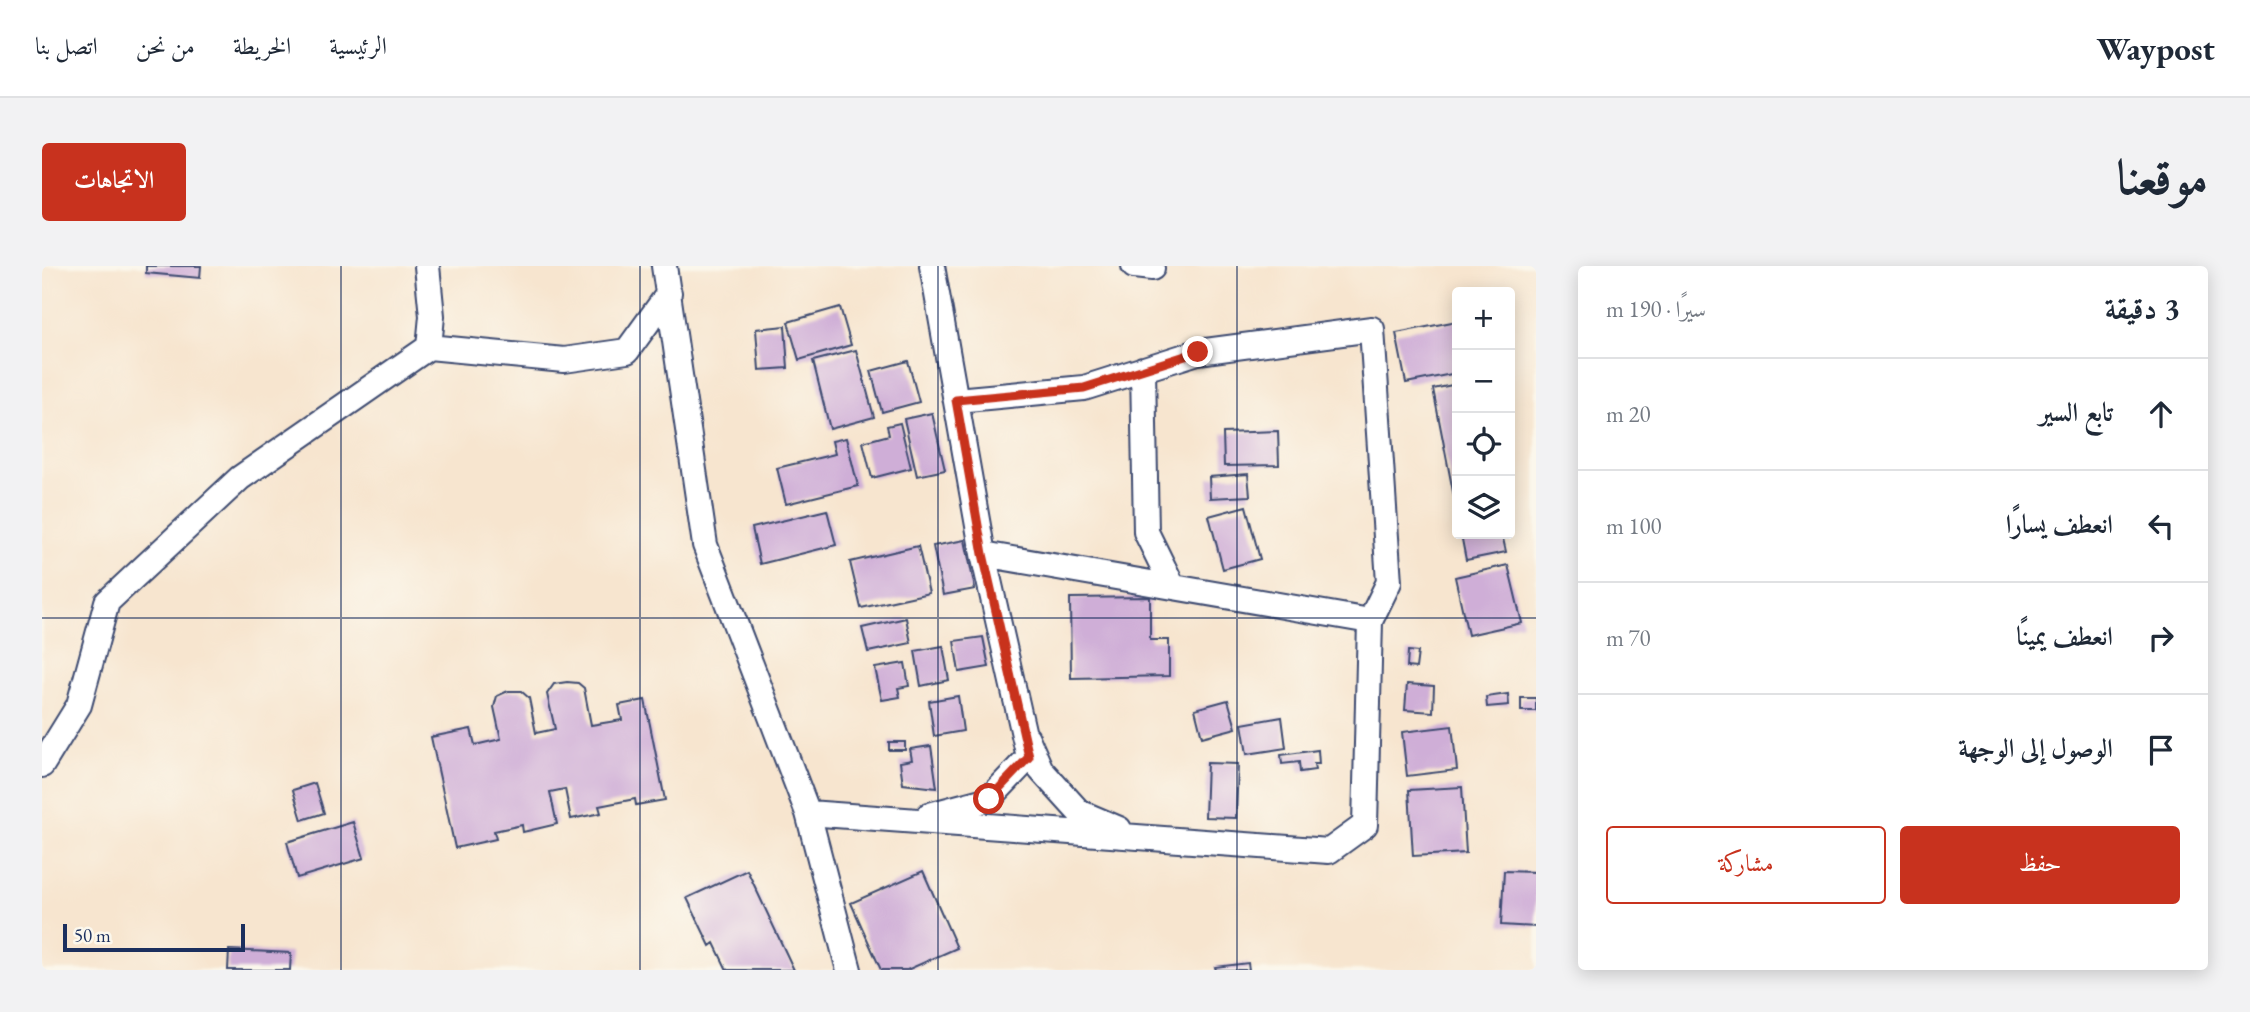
<!DOCTYPE html>
<html lang="ar">
<meta charset="utf-8">
<style>
body{margin:0;font-family:"EB Garamond",Amiri,serif;background:#f2f2f3;color:#1f2937;direction:rtl}
.controls{position:absolute;right:21px;top:21px;display:grid;overflow:hidden;border-radius:7px;box-shadow:0 4px 18px #0003}
.controls button{width:63px;height:63px;display:grid;place-items:center;padding:0;border:0;border-bottom:2px solid #e0e1e3;background:#fff;color:#1f2937;font:35px sans-serif}
.scale{position:absolute;left:21px;bottom:18px;width:182px;box-sizing:border-box;padding-left:7px;border:4px solid #1b2f5e;border-top:0;font-size:19px;line-height:24px;white-space:nowrap;color:#1b2f5e;-webkit-text-stroke:5px #fbf7ec;paint-order:stroke}
.stop{position:absolute;width:21px;height:21px;margin:-16px;border:5px solid #c8321e;border-radius:50%;background:#fff}
.stop.end{background:#c8321e;border-color:#fff;box-shadow:0 2px 7px #0008}
.list{margin:0;padding:0;list-style:none}
h2{display:flex;justify-content:space-between;align-items:center;height:91px;margin:0;padding:0 28px;font-size:30px}
h2 small{font-size:23px;font-weight:400;color:#747a83}
.list li{display:grid;grid-template-columns:46px 1fr auto;gap:21px;align-items:center;box-sizing:border-box;height:112px;padding:0 28px;border-top:2px solid #e0e1e3}
.list b{display:block;font-size:26px;white-space:nowrap}
.list em{font-size:23px;font-style:normal;color:#747a83}
.actions{display:flex;gap:14px;padding:21px 28px}
.actions a{flex:1;padding:16px 0;border:2px solid #c8321e;border-radius:7px;text-align:center;font-size:24px;color:#c8321e}
.actions .main{background:#c8321e;color:#fff}
.icon{flex:none;width:38px;height:38px;fill:none;stroke:currentColor;stroke-width:2;stroke-linecap:round;stroke-linejoin:round}
.map{position:relative;flex:none;width:1494px;height:704px;overflow:hidden;direction:ltr;border-radius:7px}
header{display:flex;align-items:center;gap:42px;box-sizing:border-box;height:98px;padding:0 35px;background:#fff;border-bottom:2px solid #e0e1e3}
header strong{font-size:33px}
nav{display:flex;gap:38px;margin-inline-start:auto;font-size:24px}
.intro{display:flex;align-items:center;justify-content:space-between;box-sizing:border-box;height:168px;padding:0 42px}
h1{margin:0;font-size:49px}
.button{padding:18px 32px;border-radius:7px;background:#c8321e;color:#fff;font-size:24px;font-weight:700}
main{display:flex;gap:42px;padding:0 42px}
aside{flex:1;background:#fff;border-radius:7px;box-shadow:0 4px 18px #0003}
.map>svg:first-child{display:block}
.building{fill:#cfaed7}
.lines{fill:none;stroke-linecap:round;stroke-linejoin:round}
.minor-casing{stroke:#3c4a6f;stroke-width:28}
.minor{stroke:#fff;stroke-width:24}
.route{stroke:#c8321e;stroke-width:9}
.grid{fill:none;stroke:#1b2f5e;stroke-width:2;stroke-opacity:0.55}
</style>
<header>
<strong>Waypost</strong>
<nav><a>الرئيسية</a><a>الخريطة</a><a>من نحن</a><a>اتصل بنا</a></nav>
</header>
<div class="intro"><h1>موقعنا</h1><a class="button">الاتجاهات</a></div>
<main>
<aside>
<h2>3 دقيقة<small>سيرًا · 190 m</small></h2>
<ul class="list">
<li><svg class="icon" aria-label="ahead" viewBox="0 0 24 24"><path d="M12 20V5M6 11l6-6 6 6"/></svg><div><b>تابع السير</b></div><em>20 m</em></li>
<li><svg class="icon" aria-label="left" viewBox="0 0 24 24"><path d="M17 20v-9H6M10 6l-5 5 5 5"/></svg><div><b>انعطف يسارًا</b></div><em>100 m</em></li>
<li><svg class="icon" aria-label="right" viewBox="0 0 24 24"><path d="M7 20v-9h11M14 6l5 5-5 5"/></svg><div><b>انعطف يمينًا</b></div><em>70 m</em></li>
<li><svg class="icon" aria-label="arrive" viewBox="0 0 24 24"><path d="M6 21V4h12l-3 4 3 4H6"/></svg><div><b>الوصول إلى الوجهة</b></div></li>
</ul>
<div class="actions"><a class="main">حفظ</a><a>مشاركة</a></div>
</aside>
<div class="map">
<svg width="1494" height="704" viewBox="0 0 1494 704">
<rect width="100%" height="100%" fill="#fbf7ec"/>
<filter id="ink" filterUnits="userSpaceOnUse"><feTurbulence type="fractalNoise" baseFrequency=".0143" numOctaves="2"/><feDisplacementMap in="SourceGraphic" scale="14" xChannelSelector="R" yChannelSelector="G"/><feConvolveMatrix kernelMatrix="1 2 1 2 8 2 1 2 1" color-interpolation-filters="sRGB"/></filter>
<filter id="wash" filterUnits="userSpaceOnUse"><feTurbulence type="fractalNoise" baseFrequency=".00686" numOctaves="4" result="noise"/><feDisplacementMap in="SourceGraphic" scale="28" xChannelSelector="R" yChannelSelector="G"/><feGaussianBlur stdDeviation="1.57" result="paint"/><feColorMatrix in="noise" values="0 0 0 0 0 0 0 0 0 0 0 0 0 0 0 0 0 1.4 0 .05"/><feComposite in="paint" operator="in"/></filter>
<g filter="url(#wash)">
<rect width="100%" height="100%" fill="#f7e5cf"/>
<g id="blocks">
<!-- building -->
<path class="building" d="M104,0h55l-1,12 -54,-5z
M798,41l11,38 -52,15 -11,-38z
M1415,55v52l-51,10 -10,-50z
M743,60l3,42 -29,2 -3,-41z
M814,84l18,67 -44,12 -17,-68z
M866,95l11,41 -37,10 -11,-41z
M1415,118v123h-1l-23,-118z
M890,147l13,57 -28,6 -13,-57z
M858,157l11,45 -39,10 -9,-36 26,-7 -2,-9z
M1236,165l1,34 -55,1 -1,-33z
M804,172l12,48 -72,18 -9,-36 58,-14 -3,-13z
M1206,208l2,22 -40,2 -1,-21z
M1204,240l14,53 -37,10 -14,-53z
M785,244l9,35 -76,19 -8,-36z
M1419,268h41l4,18 -40,8z
M923,274l10,49 -32,6 -10,-49z
M876,280l11,47 -68,15 -11,-46z
M1466,299l14,58 -54,12 -13,-58z
M1108,331v43h19v36l-98,2 -1,-80z
M864,352l5,25 -43,9 -6,-24z
M941,371l6,30 -30,5 -5,-31z
M901,380l6,34 -28,6 -6,-35z
M1366,385l10,1 -2,16 -9,-1z
M863,397l4,23 -11,2 2,9 -18,3 -7,-32z
M525,416l11,1 6,5 7,37 31,-5 -3,-15 26,-5 20,100 -29,5 -1,-6 -36,7 2,7 -30,6 -6,-30 -15,3 7,32 -34,8 -1,-7 -28,6 2,8 -41,9 -24,-111 40,-8 4,16 26,-6 -7,-32 3,-11 11,-5h13l8,7 7,35 19,-4 -8,-35 7,-10z
M1365,418l27,2 -1,26 -28,-2z
M1466,428l1,11 -22,2 -1,-10z
M916,430l5,35 -29,5 -5,-35z
M1479,432h15v13h-15z
M1186,434l8,28 -34,9 -7,-28z
M1240,451l4,31 -39,6 -5,-30z
M1410,460l5,44 -50,6 -5,-44z
M847,476h16v8h-16z
M889,480l6,42 -34,-4 -3,-22 12,-2 -2,-11z
M1276,484l1,14h-5l1,6 -15,2 -1,-10 -17,2 -1,-9z
M1165,497l31,1 -2,54 -31,-1z
M273,517l9,30 -22,7 -9,-30z
M1420,521l4,66 -53,3 -4,-66z
M311,556l11,36 -67,20 -10,-36z
M705,604l47,100h-67l-13,-27 -4,3 -23,-48z
M881,605l34,77 -50,22h-26l-30,-67z
M1462,605l32,1v55l-35,-2z
M187,684l62,3 -1,17h-62z
M1206,697l1,7h-33l-1,-3z"/>
</g>
</g>
<g filter="url(#ink)">
<use href="#blocks" fill-opacity="0" stroke="#3c4a6f" stroke-width="2"/>
<g class="lines">
<defs>
<path id="minor" d="M385,0l5,50 -3,31
M622,0l41,279 103,268 41,157
M1092,0l18,2
M1101,103l3,163 27,55
M914,134l128,-12 114,-36 174,-23 17,253 -19,39
M985,472l14,32 38,42 40,17
M0,499l37,-60 28,-103 133,-124 189,-131 135,13 63,-9 42,-58
M766,547l521,38 36,-26 5,-204 -387,-67 -51,-288
M887,549l60,-16 40,-42 -46,-203"/>
</defs>
<!-- minor casing -->
<use href="#minor" class="minor-casing"/>
<!-- minor -->
<use href="#minor" class="minor"/>
</g>
</g>
<g class="lines" filter="url(#ink)">
<!-- route -->
<path class="route" d="M947,533l40,-42 -46,-203 -27,-154 128,-12 114,-36"/>
</g>
<!-- grid -->
<path class="grid" d="M299,0v704M598,0v704M896,0v704M1195,0v704M0,352h1494"/>
</svg>
<div class="controls">
<button>+</button>
<button>−</button>
<button><svg class="icon" aria-label="locate" viewBox="0 0 24 24"><circle cx="12" cy="12" r="6"/><path d="M12 2v4M12 18v4M2 12h4M18 12h4"/></svg></button>
<button><svg class="icon" aria-label="layers" viewBox="0 0 24 24"><path d="M12 4l9 5-9 5-9-5zM3 14l9 5 9-5"/></svg></button>
</div>
<div class="scale">50 m</div>
<div class="stop" style="left:947px;top:533px"></div>
<div class="stop end" style="left:1156px;top:86px"></div>
</div>
</main>
